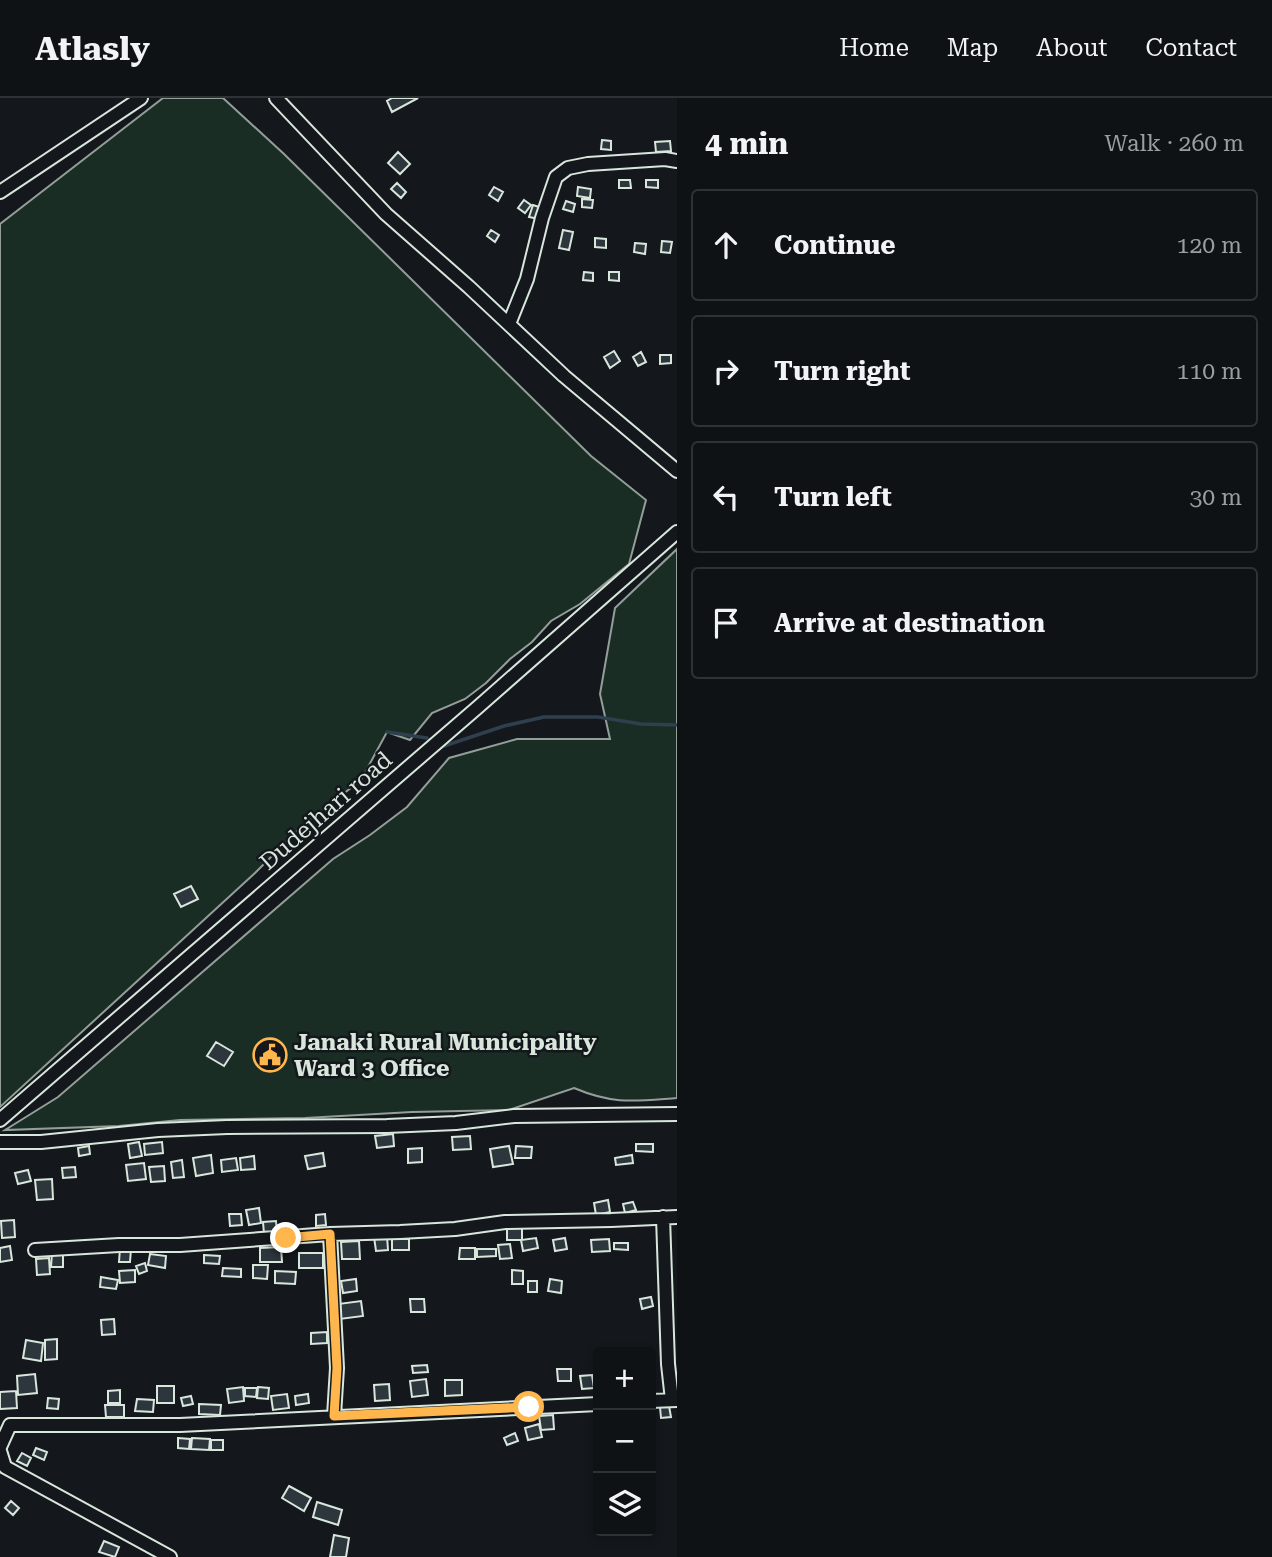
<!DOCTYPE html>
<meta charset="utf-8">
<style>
body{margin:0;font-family:"Roboto Serif",serif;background:#181b1e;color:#f1f3f6}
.controls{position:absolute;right:21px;bottom:21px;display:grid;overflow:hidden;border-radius:7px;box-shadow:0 4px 10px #0003}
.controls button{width:63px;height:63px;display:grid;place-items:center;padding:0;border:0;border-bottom:2px solid #2f3234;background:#0f1215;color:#f1f3f6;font:35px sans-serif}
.stop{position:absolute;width:21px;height:21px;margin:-16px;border:5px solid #ffb74d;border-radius:50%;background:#fff}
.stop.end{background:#ffb74d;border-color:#fff;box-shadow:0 2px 7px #0008}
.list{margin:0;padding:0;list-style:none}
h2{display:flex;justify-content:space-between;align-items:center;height:91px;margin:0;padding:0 28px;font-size:30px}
h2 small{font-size:23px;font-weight:400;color:#9b9ea0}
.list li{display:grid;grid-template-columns:46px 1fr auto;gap:21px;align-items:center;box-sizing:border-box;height:112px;margin:0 14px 14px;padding:0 14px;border:2px solid #2f3234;border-radius:7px}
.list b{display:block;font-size:26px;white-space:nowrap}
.list em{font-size:23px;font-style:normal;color:#9b9ea0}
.icon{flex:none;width:38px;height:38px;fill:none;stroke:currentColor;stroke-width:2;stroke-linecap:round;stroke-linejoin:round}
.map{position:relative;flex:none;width:677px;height:1459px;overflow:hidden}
header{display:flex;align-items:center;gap:42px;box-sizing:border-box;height:98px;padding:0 35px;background:#0f1215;border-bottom:2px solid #2f3234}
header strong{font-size:33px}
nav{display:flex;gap:38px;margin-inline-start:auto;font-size:24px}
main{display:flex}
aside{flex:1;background:#0f1215}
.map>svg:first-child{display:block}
.green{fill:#1a2d24;stroke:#939e99;stroke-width:2}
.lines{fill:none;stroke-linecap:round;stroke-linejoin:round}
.stream{stroke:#2f3f4d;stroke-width:3.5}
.building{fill:#2c363c;stroke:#d8e6dc;stroke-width:2}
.minor-casing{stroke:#d8e6dc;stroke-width:16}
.minor{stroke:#14181c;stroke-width:12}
.route{stroke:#ffb74d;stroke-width:9}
.labels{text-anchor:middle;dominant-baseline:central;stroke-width:5;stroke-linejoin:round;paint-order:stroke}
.street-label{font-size:23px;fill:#d8e6dc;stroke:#14181c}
.poi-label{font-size:23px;font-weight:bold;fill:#d8e6dc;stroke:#14181c;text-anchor:start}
</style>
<header>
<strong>Atlasly</strong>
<nav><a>Home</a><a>Map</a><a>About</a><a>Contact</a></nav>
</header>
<main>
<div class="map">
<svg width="677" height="1459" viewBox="0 0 677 1459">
<rect width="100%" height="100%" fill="#14181c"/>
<!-- green -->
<path class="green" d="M163,0h60l61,56 307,302 55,44 -17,64 -49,40 -29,17 -19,21 -22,17 -24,24 -21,16 -33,14 -22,27 -23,-8 -26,48 -59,46 -47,47 -255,234v-883z
M677,451v549c-42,3 -63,7 -103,-10l-65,22 -97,2 -107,6 -125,2 -61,6 -114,4 53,-33 275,-238 37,-24 37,-28 42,-49 68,-19h93l-10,-45 15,-86z"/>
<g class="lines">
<!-- stream -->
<path class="stream" d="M387,634l40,6
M438,650l66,-22 40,-9h54l43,7 36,1"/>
</g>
<!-- building -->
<path class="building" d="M392,0h26l-26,14 -5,-11z
M602,42l9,1v9l-10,-1z
M670,43l1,10 -15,1 -1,-10z
M398,54l12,12 -10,10 -12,-11z
M619,82h11l1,8h-12z
M646,82h12v8l-12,-1z
M397,85l9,9 -5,6 -10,-9z
M494,89l9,5 -5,9 -9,-6z
M578,89l13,2 -1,9 -13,-2z
M582,101l11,1 -1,8 -10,-1z
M524,102l7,5 -6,8 -7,-5z
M566,103l9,3 -2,8 -10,-3z
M533,107l9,3 -3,11 -10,-2z
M491,132l8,5 -4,7 -8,-6z
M563,132l10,2 -4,18 -10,-2z
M595,140l11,1v9l-11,-1z
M662,143l10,1 -2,11 -9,-1z
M635,145l11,1 -1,10 -11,-2z
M584,174l9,1v8l-10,-1z
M609,174h10v9l-10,-1z
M614,253l6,10 -10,7 -6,-11z
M641,254l5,10 -8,4 -5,-9z
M660,257h11v8l-11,1z
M191,788l7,13 -17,8 -7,-13z
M216,944l17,10 -9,14 -17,-10z
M393,1036l1,12 -17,2 -2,-12z
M470,1038l1,13 -18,1 -1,-13z
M139,1044l3,14 -12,2 -2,-14z
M162,1044l1,11 -18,2 -1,-11z
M636,1046h17v8l-17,-1z
M89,1048l1,8 -11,2 -1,-8z
M509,1048l4,18 -20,3 -3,-18z
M516,1048l16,1 -1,11h-16z
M422,1050v14l-14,1v-14z
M323,1055l2,13 -17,3 -3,-13z
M211,1057l2,18 -17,3 -3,-18z
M632,1057l1,8 -17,2 -1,-7z
M254,1058l1,13 -14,1 -1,-12z
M236,1060l2,12 -16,2 -1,-12z
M182,1062l2,17 -11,1 -2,-16z
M144,1065l2,16 -18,2 -2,-16z
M164,1068l1,15 -14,1 -2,-15z
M75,1069l1,10 -13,1 -1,-10z
M28,1072l3,11 -13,3 -3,-11z
M52,1081l1,20 -16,1 -2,-20z
M608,1102l2,12 -14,3 -2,-12z
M633,1104l3,8 -11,3 -2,-9z
M259,1110l2,15 -12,2 -3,-15z
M229,1116h12l1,11 -12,1z
M325,1116l1,11 -10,1v-11z
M14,1122l1,17 -13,1 -1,-17z
M276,1123l1,13h-13l-1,-12z
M507,1127h15v15h-15z
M387,1138l1,14 -12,1 -2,-14z
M536,1140l2,10 -15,3 -2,-11z
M565,1140l2,11 -12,2 -2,-11z
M392,1141h17v11h-17z
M609,1141l1,12 -18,1 -1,-12z
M359,1143l1,18h-18l-1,-17z
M614,1145h14v7l-14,-1z
M510,1146l2,14 -12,1 -2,-14z
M10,1148l2,14 -12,2v-14z
M281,1149l1,15h-22v-14z
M120,1150l11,1 -1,13h-11z
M460,1150h15v11h-16z
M477,1151h19v7l-19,1z
M52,1155h11v14h-12z
M299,1155h24v15h-24z
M150,1156l16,2 -1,12 -17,-3z
M204,1157l16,1 -1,8 -15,-1z
M49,1160l1,16 -13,1 -1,-16z
M145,1165l2,8 -8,3 -3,-8z
M253,1167h15l-1,14 -14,-1z
M223,1170l18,1v8l-19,-1z
M135,1172v12l-15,1 -1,-12z
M512,1172l11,1v13h-11z
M275,1173l21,1 -1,12 -20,-1z
M101,1179l17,3 -2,9 -16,-2z
M356,1181l1,12 -14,2 -2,-12z
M550,1181l12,2 -1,12 -13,-2z
M528,1183h9v11h-9z
M651,1199l2,9 -11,3 -2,-10z
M410,1201h14l1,13h-14z
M361,1203l2,15 -23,3 -2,-15z
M114,1221l1,15 -13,1 -1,-15z
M327,1234v11l-16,1v-11z
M57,1241v20l-12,1v-20z
M26,1242l17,3 -2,18 -18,-3z
M427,1267l1,7 -15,1 -1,-7z
M557,1271h14v12h-13z
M35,1276l2,19 -19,2 -1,-19z
M592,1277l2,13 -12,1 -2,-13z
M426,1281l2,16 -16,2 -2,-16z
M445,1282h17v15l-17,1z
M389,1286l1,16 -15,1 -1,-16z
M157,1288h17v17h-17z
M243,1289l1,14 -15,2 -2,-14z
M258,1289l11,1 -1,11 -11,-1z
M245,1290h12l-1,9 -11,-1z
M120,1292v13h-12v-12z
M16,1293l1,17 -17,1v-17z
M287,1296l2,14 -16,2 -2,-14z
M308,1296l1,9 -13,2 -1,-9z
M191,1298l2,8 -10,2 -2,-8z
M48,1300l11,1 -1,10 -11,-1z
M137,1301l17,1 -1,12 -18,-1z
M199,1306l22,1 -1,10 -21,-1z
M105,1307h19v12h-18z
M669,1308l2,11 -10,1 -1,-11z
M553,1317l1,14 -13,1 -2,-14z
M539,1326l3,13 -14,3 -3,-12z
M515,1335l3,8 -11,4 -3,-7z
M178,1340l12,1 -1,10 -11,-1z
M192,1340l18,1 -1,11 -18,-1z
M211,1342h12v10h-12z
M36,1350l11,4 -3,8 -11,-5z
M22,1355l9,5 -4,8 -10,-5z
M289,1388l22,12 -7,13 -22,-13z
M11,1403l8,7 -6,7 -8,-7z
M317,1404l25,8 -4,15 -25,-8z
M334,1437l15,3 -3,19h-16z
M104,1443l15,6 -4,10 -16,-5z"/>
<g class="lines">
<defs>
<path id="minor" d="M276,0l110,116 83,73 95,89 113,95
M0,94l141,-94
M509,226l18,-45 15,-61 14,-41 12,-9 20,-4 77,-5 12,2
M0,1022l478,-413 199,-175
M0,1044h41l117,-12 69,-3 160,-1 69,-3 58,-7 163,-2
M663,1119l5,147 4,36
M330,1136l7,134 -3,48
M35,1152l84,-5h61l150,-11 70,-2 55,-3 50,-7 106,-2 66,-3
M651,1303l26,-1
M0,1349l10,-22h170l418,-21
M0,1353l5,16 165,90"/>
</defs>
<!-- minor casing -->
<use href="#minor" class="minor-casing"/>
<!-- minor -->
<use href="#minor" class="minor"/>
</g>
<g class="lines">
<!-- route -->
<path class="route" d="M286,1140l44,-4 7,134 -3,48 195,-9"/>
</g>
<!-- icons -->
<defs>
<symbol id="civic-ring" viewBox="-11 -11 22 22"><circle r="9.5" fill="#14181c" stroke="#ffb74d" stroke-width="1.5"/><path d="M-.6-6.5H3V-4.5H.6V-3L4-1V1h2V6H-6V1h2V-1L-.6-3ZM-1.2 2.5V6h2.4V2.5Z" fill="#ffb74d"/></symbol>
</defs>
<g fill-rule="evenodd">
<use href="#civic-ring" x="251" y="938" width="38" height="38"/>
</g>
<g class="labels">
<!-- street labels -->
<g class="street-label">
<text transform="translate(326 713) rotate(-41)">Dudejhari road</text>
</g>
<!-- poi labels -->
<g class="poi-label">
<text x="294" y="944">Janaki Rural Municipality<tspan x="294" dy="26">Ward 3 Office</tspan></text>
</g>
</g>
</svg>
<div class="controls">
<button>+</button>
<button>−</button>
<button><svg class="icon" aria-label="layers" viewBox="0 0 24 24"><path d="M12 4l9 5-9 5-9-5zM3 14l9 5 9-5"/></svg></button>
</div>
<div class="stop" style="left:529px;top:1309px"></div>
<div class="stop end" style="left:286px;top:1140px"></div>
</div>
<aside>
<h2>4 min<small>Walk · 260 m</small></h2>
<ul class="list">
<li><svg class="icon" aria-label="ahead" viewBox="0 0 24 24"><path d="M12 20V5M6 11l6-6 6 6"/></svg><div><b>Continue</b></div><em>120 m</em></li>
<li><svg class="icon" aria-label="right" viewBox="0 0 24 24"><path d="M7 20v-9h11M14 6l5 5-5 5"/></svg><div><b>Turn right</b></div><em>110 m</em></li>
<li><svg class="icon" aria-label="left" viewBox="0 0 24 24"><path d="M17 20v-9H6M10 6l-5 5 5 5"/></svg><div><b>Turn left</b></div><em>30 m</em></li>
<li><svg class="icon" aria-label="arrive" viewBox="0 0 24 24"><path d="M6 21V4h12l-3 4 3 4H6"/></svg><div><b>Arrive at destination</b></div></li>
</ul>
</aside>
</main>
